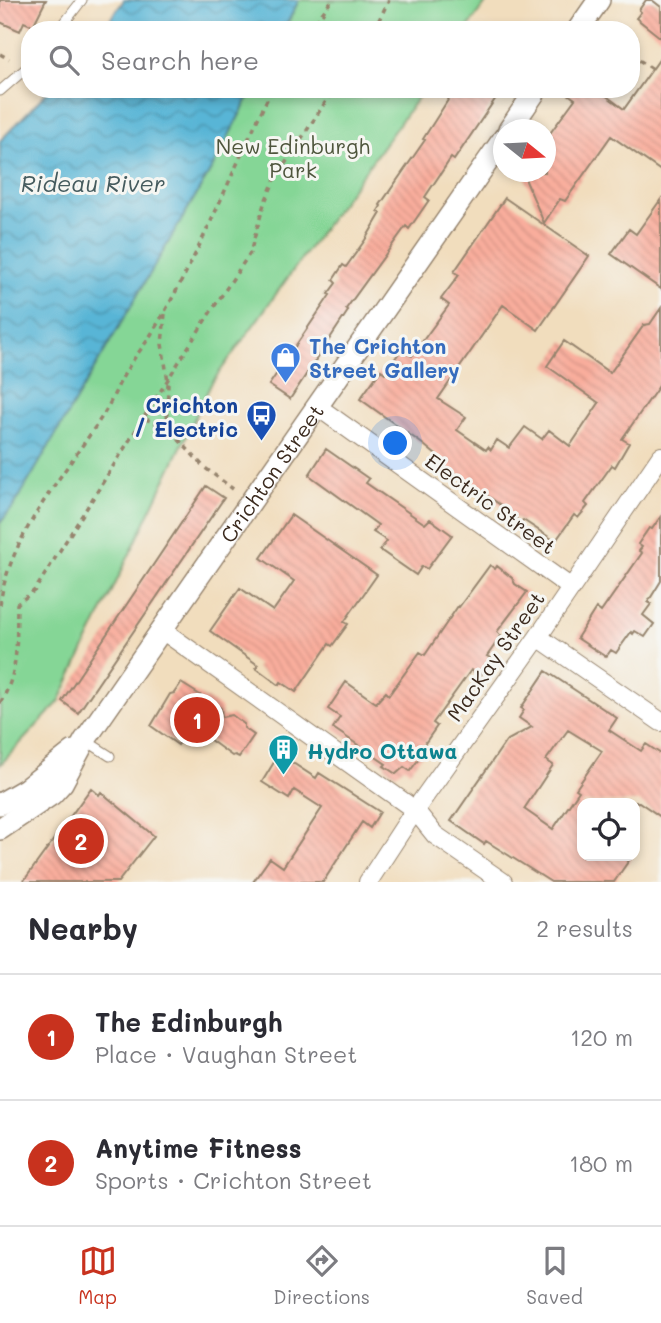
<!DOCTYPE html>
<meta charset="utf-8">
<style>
body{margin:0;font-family:Mali,sans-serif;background:#f7f7f7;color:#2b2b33}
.controls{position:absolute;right:21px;bottom:21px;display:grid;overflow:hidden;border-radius:14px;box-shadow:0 4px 10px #0003}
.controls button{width:63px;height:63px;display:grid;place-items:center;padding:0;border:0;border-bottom:2px solid #e1e1e2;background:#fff;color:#2b2b33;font:35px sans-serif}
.compass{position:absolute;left:493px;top:119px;width:63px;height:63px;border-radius:50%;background:#fff;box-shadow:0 4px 10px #0003;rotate:108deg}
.you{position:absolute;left:396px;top:444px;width:24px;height:24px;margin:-18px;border:5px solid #fff;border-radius:50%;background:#1a73e8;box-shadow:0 0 0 10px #1a73e833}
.badge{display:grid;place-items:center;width:46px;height:46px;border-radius:50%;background:#c8321e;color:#fff;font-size:23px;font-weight:700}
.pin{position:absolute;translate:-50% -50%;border:4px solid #fff;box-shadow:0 2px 7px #0006}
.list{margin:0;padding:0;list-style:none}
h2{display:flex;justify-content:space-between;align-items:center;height:91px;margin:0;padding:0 28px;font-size:30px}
h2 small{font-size:23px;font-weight:400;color:#7c7c81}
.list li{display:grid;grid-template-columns:46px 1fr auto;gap:21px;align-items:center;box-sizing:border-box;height:126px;padding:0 28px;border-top:2px solid #e1e1e2}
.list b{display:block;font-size:26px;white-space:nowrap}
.list p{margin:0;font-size:23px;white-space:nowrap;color:#7c7c81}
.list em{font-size:23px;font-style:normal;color:#7c7c81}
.icon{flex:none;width:38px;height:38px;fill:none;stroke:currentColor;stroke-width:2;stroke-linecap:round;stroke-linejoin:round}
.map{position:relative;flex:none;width:661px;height:882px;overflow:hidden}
.search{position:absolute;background:#fff;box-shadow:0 4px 10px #0003;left:21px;right:21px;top:21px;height:77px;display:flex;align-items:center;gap:18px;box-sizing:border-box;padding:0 24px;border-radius:28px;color:#7c7c81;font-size:26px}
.sheet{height:343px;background:#fff}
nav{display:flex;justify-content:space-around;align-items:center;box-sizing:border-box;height:98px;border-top:2px solid #e1e1e2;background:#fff;font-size:19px;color:#7c7c81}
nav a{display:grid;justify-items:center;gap:4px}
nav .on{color:#c8321e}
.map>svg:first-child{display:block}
.park{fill:#85d696;stroke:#60805a;stroke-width:2}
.water{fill:url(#water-waves);stroke:#4a707a;stroke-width:2}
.building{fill:url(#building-back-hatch);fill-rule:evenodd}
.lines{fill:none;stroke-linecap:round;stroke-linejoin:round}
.service-casing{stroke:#96846e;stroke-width:11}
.minor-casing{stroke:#96846e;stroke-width:20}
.tertiary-casing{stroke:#96846e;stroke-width:24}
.path{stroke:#96846e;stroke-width:3.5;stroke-dasharray:5 5;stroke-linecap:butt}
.service{stroke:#fff;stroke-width:9}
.minor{stroke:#fff;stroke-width:18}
.tertiary{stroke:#fff;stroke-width:21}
.labels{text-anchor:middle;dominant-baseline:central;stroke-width:6;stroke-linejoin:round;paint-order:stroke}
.park-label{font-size:21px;fill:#4e553c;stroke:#f6f6f2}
.shop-label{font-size:21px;font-weight:bold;fill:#366cbe;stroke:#f6f6f2;text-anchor:start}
.transit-label{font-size:21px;font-weight:bold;fill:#164399;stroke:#f6f6f2;text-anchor:end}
.street-label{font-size:21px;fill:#3b2a1e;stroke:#f6f6f2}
.culture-label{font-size:21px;font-weight:bold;fill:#0d838f;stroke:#f6f6f2;text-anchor:start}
.water-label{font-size:23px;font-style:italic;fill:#455b5e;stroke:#f6f6f2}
</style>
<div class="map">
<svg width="661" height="882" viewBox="0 0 661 882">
<defs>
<pattern id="water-waves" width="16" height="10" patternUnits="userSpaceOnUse" patternTransform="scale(1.75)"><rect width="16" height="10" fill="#58b5d6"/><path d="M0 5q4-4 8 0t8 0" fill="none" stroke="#4a93ad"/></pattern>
<pattern id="building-back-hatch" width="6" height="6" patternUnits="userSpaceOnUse" patternTransform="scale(1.75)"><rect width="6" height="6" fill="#f9ad9c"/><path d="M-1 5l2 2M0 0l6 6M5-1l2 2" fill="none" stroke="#d69586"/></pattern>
</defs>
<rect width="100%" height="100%" fill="#f6f6f2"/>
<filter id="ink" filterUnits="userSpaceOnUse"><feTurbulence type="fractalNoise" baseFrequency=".0143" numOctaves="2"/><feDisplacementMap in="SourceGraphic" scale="14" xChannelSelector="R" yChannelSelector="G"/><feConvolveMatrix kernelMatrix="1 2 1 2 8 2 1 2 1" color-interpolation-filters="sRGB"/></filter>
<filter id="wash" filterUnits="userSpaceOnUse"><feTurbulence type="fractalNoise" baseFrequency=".00686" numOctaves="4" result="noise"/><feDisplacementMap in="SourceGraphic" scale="28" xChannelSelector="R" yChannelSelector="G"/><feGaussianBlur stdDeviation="1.57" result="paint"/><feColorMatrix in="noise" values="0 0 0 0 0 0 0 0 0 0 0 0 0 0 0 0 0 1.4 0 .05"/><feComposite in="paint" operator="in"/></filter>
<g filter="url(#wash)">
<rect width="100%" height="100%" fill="#f1ddbd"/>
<!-- park -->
<path class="park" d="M299,0h189l-22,30h-182z
M253,89h171l-213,295 -152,318 -59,63v-242l14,-18 199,-339z"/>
<!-- water -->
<path class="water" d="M124,0h175l-15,30h-181z
M50,89h203l-40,77 -199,340 -14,17v-382z"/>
<g id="blocks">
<!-- building -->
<path class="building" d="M0,0h46l-13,26 -9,-4 -4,9 -20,-9z
M646,0h6l9,7v31l-25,-20 5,-6 -2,-2z
M661,57v114l-50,-35 -46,65 -5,-2 -16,24 -18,-42v-9h19v-24l7,-9 -4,-3 27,-37 -14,-10h36l27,20z
M455,89h47l-48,71 -3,-2 -26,39 4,3 -20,29 -3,-3 -60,83 2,2 -58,88 -21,-14 61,-90 -2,-1 8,-11 -3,-3 10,-15 3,2 19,-27 16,-27 -3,-2 3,-5 -1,-1 45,-65 -2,-1z
M505,198l84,58 -51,74 -35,-25 -65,94 28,18 -9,13 29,20 2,-3 3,3 6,-10 12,8 16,-21 17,12 7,-9 21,16 29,-43 -52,-37 17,-25 46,32 34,-48 6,-1 11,-16v75l-39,56 7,4 -14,24 -3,-2 -27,38 3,3 -10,12 -4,-3 -17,24h-5l-29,-19 -2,2 -14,-9 2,-2 -69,-48 2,-3 -18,-15 -64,-46 21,-29 4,3 16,-23 11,6 15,-21 22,-30 -8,-6 18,-24 -5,-3z
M661,199v90l-50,-35 18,-25 7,5z
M326,449l43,30 -3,4 59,41 5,-5 22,16 -25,34 -5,-3 -6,9 -36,-25 7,-9 -14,-9 5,-7 -69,-50z
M206,486l18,12 -146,215 -16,-12z
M291,515l86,60 -33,47 4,2 -16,22 -3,-2 -33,48 -15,-10 -2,3 -23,-17 2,-3 -48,-34 30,-43 33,23 21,-30 -33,-23z
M661,516v65l-13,21 3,2 -8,11 11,9 -9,13 -10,-6 -2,3 -2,-2 -15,21 -5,-3 -5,7 -29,-19 19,-30 5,4 41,-59 -3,-2 3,-4 -4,-3 11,-16 3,1z
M490,565l5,4 2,-3 15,12 3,6 12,8 -30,40 4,4 -14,20 4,2 -11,18 -9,-6 -38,53 4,3 -16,23 3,3 -14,19 -6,-4 -8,7 -12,-8 2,-2 -53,-36 7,-11 -12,-8 18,-27 30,21 10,-11 3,3 31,-43 5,3 33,-49 1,1z
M546,671l71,47 -8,12 32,21 5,-7 15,10v63l-22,-15 -57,1v53h50l-18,26h-63l-65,-41 -2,3 -33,-23 55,-80 26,-14 -13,-9 5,-8 -3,-2zM568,730l34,21 -26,38 3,2 -26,38 -29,-20 29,-44 -7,-5z
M181,683l40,25 1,9 10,-2 12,9v4l10,7 -15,22 -4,-2 -3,1 -41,-30 -13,19 -27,-19 19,-32 4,-1z
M279,754l37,24 3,-5 61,39 -10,16 -8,-6 -39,60h-70l17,-24 13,9 39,-59 -28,-18 -5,9 -27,-17z
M91,788l8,7 2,-3 53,44 -36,46h-95z"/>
</g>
</g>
<g filter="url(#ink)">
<use href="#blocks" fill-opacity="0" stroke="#96846e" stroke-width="2"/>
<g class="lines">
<defs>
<path id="service" d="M59,30l23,-30
M0,91l30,-26
M85,740l25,16"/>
<path id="minor" d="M318,407l252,180
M162,630l253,180 20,25 68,47
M538,637l123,85
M368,882l47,-72 123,-173 123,-181"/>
<g id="tertiary">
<path d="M578,30l21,-30"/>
<path d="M509,130l28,-41"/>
<path d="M0,804l26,-15 48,-38"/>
<path id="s1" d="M0,829l52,-35 10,-11 23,-43 419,-602"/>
</g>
</defs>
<!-- service casing -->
<use href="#service" class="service-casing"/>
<!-- minor casing -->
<use href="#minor" class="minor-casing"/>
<!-- tertiary casing -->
<use href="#tertiary" class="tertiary-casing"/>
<!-- path -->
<path class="path" d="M310,30l22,-30
M374,30l15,-30
M0,54l9,5
M631,55l22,14
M165,314l-3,30 6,37 -1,46
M145,419l22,8 37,40 29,22
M0,605c9,-70 66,-132 103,-190 10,-15 15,-32 25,-47 7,-12 17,-23 24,-35 48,-78 80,-162 120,-244
M0,703c20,-31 16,-64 17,-99l18,-14 171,-271 44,-66 14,-49 11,-25 59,-90"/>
<!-- service -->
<use href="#service" class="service"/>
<!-- minor -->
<use href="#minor" class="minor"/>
<!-- tertiary -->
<use href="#tertiary" class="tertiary"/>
</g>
</g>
<!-- icons -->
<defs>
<symbol id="shop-pin" viewBox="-11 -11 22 30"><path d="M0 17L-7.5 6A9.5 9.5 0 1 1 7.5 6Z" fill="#3f7fe0" stroke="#f6f6f2"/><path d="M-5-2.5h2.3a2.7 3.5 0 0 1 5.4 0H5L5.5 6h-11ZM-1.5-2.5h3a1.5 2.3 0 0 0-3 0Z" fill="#fff"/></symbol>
<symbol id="bus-pin" viewBox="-11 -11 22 30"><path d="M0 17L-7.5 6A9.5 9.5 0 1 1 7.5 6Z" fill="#1a4fb4" stroke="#f6f6f2"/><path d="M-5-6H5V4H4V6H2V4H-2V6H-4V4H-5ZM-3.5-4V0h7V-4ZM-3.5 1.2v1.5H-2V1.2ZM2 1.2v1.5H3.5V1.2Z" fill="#fff"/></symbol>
<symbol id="building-pin" viewBox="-11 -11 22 30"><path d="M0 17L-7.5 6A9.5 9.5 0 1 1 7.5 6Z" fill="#0f9aa8" stroke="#f6f6f2"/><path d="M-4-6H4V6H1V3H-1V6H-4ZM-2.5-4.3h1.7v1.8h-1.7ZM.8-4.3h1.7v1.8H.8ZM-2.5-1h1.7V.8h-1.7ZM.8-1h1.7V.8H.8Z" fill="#fff"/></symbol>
</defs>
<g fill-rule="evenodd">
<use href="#shop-pin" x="268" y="340" width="35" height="47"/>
<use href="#bus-pin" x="244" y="398" width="35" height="47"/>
<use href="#building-pin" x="266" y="732" width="35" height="47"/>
</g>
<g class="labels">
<!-- park labels -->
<g class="park-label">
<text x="293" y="145">New Edinburgh<tspan x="293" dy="24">Park</tspan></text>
</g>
<!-- shop labels -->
<g class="shop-label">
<text x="309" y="345">The Crichton<tspan x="309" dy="24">Street Gallery</tspan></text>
</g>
<!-- transit labels -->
<g class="transit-label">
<text x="238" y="404">Crichton<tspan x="238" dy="24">/ Electric</tspan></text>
</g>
<!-- street labels -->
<g class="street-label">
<text stroke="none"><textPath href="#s1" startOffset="452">Crichton Street</textPath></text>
<text transform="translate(491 503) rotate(36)">Electric Street</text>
<text transform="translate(495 656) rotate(-55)">MacKay Street</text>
</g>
<!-- culture labels -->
<g class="culture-label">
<text x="307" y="750">Hydro Ottawa</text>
</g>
<!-- water labels -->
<g class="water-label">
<text x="93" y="183">Rideau River</text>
</g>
</g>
</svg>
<div class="controls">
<button><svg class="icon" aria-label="locate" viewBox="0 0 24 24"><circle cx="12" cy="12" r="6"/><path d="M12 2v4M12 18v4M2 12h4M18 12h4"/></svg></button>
</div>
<svg class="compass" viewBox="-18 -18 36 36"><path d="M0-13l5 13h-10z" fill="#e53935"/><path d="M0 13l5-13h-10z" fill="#7c7c81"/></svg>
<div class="you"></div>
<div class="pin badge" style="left:197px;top:720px">1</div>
<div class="pin badge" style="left:81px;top:841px">2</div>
<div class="search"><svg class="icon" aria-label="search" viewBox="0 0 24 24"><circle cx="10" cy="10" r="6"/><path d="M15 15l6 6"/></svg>Search here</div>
</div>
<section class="sheet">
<h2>Nearby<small>2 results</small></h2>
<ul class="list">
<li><span class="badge">1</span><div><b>The Edinburgh</b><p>Place · Vaughan Street</p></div><em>120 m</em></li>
<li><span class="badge">2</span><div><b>Anytime Fitness</b><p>Sports · Crichton Street</p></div><em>180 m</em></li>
</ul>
</section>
<nav>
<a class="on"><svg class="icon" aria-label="map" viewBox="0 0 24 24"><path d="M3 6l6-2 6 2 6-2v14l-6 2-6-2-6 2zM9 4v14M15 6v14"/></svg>Map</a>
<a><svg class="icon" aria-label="directions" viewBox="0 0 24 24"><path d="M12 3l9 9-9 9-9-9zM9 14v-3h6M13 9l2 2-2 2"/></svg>Directions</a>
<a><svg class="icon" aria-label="saved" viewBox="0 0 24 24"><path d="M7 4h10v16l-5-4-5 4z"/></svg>Saved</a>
</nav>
